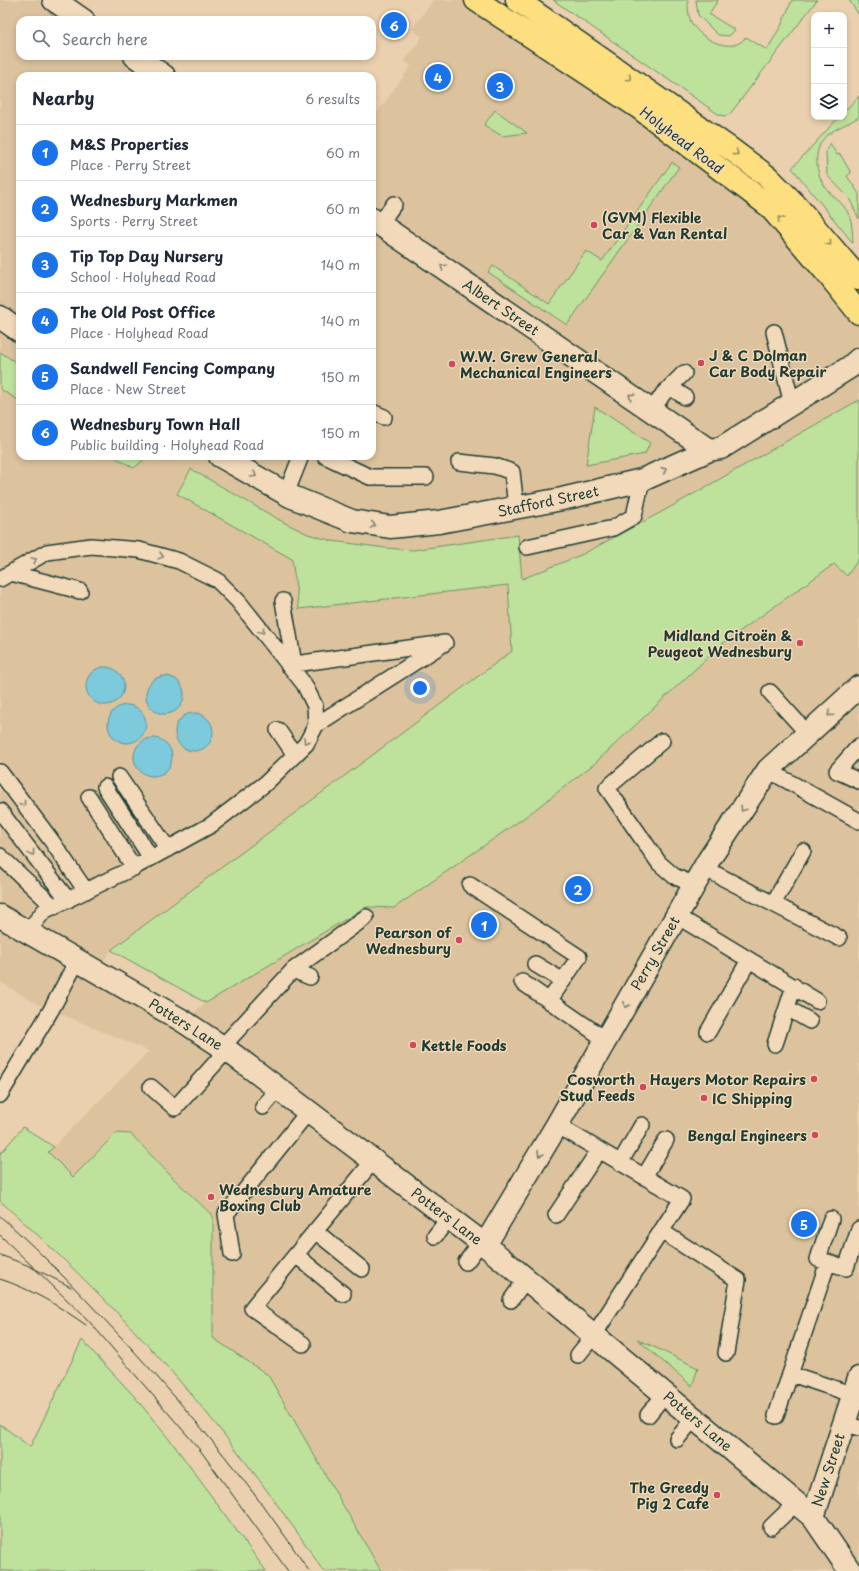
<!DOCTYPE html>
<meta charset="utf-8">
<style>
body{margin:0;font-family:"Playpen Sans",sans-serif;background:#f6f6f7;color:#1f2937}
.controls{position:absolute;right:12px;top:12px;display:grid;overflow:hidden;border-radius:8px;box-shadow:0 2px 6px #0003}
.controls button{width:36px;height:36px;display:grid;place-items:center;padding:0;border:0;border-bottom:1px solid #e0e1e3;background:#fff;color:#1f2937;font:20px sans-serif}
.you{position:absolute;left:420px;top:688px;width:14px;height:14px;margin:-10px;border:3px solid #fff;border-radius:50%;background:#1a73e8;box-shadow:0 0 0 6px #1a73e833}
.badge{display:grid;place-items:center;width:26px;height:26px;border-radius:50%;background:#1a73e8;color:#fff;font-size:13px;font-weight:700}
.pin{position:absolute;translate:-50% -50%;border:2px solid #fff;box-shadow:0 1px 4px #0006}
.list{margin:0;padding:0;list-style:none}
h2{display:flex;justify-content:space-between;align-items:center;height:52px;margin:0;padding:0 16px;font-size:17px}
h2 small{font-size:13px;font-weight:400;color:#747a83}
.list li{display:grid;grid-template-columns:26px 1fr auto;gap:12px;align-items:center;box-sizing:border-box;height:56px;padding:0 16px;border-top:1px solid #e0e1e3}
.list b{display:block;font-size:15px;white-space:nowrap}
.list p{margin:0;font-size:13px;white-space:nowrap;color:#747a83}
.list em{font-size:13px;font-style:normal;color:#747a83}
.icon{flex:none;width:22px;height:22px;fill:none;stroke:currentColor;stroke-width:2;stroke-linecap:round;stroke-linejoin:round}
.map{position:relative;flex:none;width:859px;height:1571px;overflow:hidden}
.search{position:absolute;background:#fff;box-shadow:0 2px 6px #0003;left:16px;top:16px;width:360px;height:44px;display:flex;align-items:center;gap:10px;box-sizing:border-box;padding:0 14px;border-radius:12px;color:#747a83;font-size:15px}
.panel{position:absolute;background:#fff;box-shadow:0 2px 6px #0003;left:16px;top:72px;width:360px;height:388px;border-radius:12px}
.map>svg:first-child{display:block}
.built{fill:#dcc39e}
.green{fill:#bee29c;stroke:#6e9068}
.water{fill:#7dcadc;stroke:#579299}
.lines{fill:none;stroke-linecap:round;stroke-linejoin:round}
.service-casing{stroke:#1f3d34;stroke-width:18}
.minor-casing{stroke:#1f3d34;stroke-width:25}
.primary-casing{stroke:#1f3d34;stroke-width:25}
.service{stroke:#f2d9ba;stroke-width:15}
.minor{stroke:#f2d9ba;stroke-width:22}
.primary{stroke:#fedf80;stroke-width:22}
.tram{stroke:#1f3d34;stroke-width:1}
.oneway{stroke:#8e8e5a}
.oneway2{stroke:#7e8370}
.poi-dot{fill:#d1495b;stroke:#f2d9ba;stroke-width:1.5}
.labels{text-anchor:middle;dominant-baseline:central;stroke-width:3;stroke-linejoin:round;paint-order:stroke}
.street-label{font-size:14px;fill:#1f3d34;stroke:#f2d9ba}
.poi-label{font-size:14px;font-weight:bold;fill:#1f3d34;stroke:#f2d9ba;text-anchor:start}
</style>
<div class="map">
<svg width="859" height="1571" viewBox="0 0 859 1571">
<rect width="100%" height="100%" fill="#ead0ae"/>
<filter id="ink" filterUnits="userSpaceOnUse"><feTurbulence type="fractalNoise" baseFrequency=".025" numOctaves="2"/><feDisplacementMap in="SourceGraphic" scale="8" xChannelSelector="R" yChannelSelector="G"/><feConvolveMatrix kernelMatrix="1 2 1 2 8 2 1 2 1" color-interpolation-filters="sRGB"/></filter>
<g filter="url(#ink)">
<!-- built -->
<path class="built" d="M0,0h54l29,20h-63v36h115l29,20h-144v380h352v-336l39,-54 -7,-5 18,-24 -10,-8 21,-29h63l203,139 75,57 85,101v103l-192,109 -84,45 -75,31 4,66 -401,299 -13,22 85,48 23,-17 160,-96 28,1 134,-93 66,-51 128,-120 113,-80 12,12 12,-18v1013h-478l-113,-196 -55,-37v-122l-42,-40 -40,-42 -15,-1 -43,44 -25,-25 101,-101 -112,-47 -37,-22z"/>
<!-- green -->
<path class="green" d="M553,0h135c0,7 0,15 3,22 9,17 41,34 55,15l21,13 15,-26 10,-24h25l-87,114 -6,2 -6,-2z
M696,0h22l-9,14 26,16 -6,6 -11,-1 -20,-20z
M849,0h10v15z
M859,96v21c-10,6 -23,11 -32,18 -15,13 -12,39 -1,53 5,8 14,12 19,20 8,10 7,24 8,35l-61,-75 47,-51h5v-5z
M495,110l32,23 -25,3 -18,-11z
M830,143l7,12 3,-1 11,19 -4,3 12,18v25l-10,-21 -22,-23 -1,-24z
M672,162l7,5 -112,158 -79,-53 5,-6 56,38 37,-53 16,10z
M0,352l20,13v36l-20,-12z
M859,400v158l-12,18 -13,-12 -112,80 -128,120 -66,51 -134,93 -28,-1 -160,96 -95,-53 401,-299 -4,-66 -209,24 -7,-50 -115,-65 14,-25 92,53 25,12 24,7 54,7 27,2 105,-15 4,44 61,-25 84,-45z
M595,407l55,36 -5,11 -59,11z
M113,456h35l-14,12z
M23,1127l31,20 -6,5 25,25 43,-44 15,1 40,42 42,40v122l55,37 113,196h-58c-15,-25 -33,-48 -50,-72 -79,-110 -171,-208 -273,-298v-47z
M637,1339l61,29 -6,18z
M82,1340l52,56 43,53 89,122h-266v-147l30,23z"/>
<!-- water -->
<path class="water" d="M86 686a19 19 0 1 1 38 0a19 19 0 1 1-38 0Z
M146 695a19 19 0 1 1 38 0a19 19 0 1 1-38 0Z
M108 724a19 19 0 1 1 38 0a19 19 0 1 1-38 0Z
M175 732a19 19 0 1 1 38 0a19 19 0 1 1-38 0Z
M134 757a19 19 0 1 1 38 0a19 19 0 1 1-38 0Z"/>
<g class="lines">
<defs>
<path id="service" d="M380,224l14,-20
M774,332l18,72
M670,387l15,10
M652,411l11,-17 21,-21
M372,412l12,5
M325,456l45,21h56
M459,462l36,4 17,6 4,35
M286,494l15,-38
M527,547l86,-19 21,-12 8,-36
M11,573l69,18
M0,579l47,-27 44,-6 48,4 40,11 38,19 21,21 66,83 11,22 1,19 -10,19 -40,39 -55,42 -80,44 -87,42 -16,20
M283,601l11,63
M288,665l157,-22 -129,82
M770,692l38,42
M278,730l17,25
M662,741l-55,47 52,75 15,13 20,9
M859,746l-22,25 22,10
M768,770l91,51
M0,772l51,68 35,51
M119,777l49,72
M105,787l46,71
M89,797l45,71
M0,811l68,89
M0,856l54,51
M704,868l135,70
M470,885l109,72 -30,44
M773,904l30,-53
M677,916l140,85
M535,964l28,17
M293,970l17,7
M522,982l84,58
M787,1008l23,13
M708,1032l41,-72
M775,1044l19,-58
M222,1047l71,-77 73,-53
M151,1087l24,21 52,-58
M0,1095l51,-85 26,-49
M263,1107l15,-18
M557,1125l125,74 -88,136 -16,20
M620,1163l22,-38
M644,1177l22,-37
M556,1215l43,-65
M831,1219l-13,40 28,9 13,-39
M315,1231l47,38
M661,1231l77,49 -12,73
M435,1236l14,-18
M232,1254l-6,-40 82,-102
M296,1255l47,39
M466,1262l15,-20
M511,1300l15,-21
M303,1344l-51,-36 121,-147
M791,1374l63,21
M648,1415l17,-21
M776,1416l52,-154
M844,1423l15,5
M677,1439l17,-21
M771,1527l25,-24"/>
<path id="minor" d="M54,0l29,20
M135,56l29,20
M372,219l337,231
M0,317l20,14
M220,456l70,40 62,25 38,6 49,-5 123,-23 80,-19 67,-30 12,-2 129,-81 9,-8
M0,916l183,105 44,29 258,195 328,272 37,54
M485,1245l72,-120 151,-264 60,-91 91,-83
M813,1517l46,-139"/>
<path id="primary" d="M476,0l162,107 131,99 57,66 33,41
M517,0l215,150 36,27 26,26 65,76"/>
</defs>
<!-- service casing -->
<use href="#service" class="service-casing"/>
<!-- minor casing -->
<use href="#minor" class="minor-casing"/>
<!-- primary casing -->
<use href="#primary" class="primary-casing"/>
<!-- service -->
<use href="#service" class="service"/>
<!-- minor -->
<use href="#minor" class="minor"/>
<!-- primary -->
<use href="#primary" class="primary"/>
<!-- tram -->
<path class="tram" d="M0,1216c47,41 89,87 132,133 64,70 124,142 177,222
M0,1235l88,85 112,130 88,121
M0,1255l27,10 44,22
M0,1279c31,10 59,27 86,46"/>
</g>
<!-- one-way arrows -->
<defs><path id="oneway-chevron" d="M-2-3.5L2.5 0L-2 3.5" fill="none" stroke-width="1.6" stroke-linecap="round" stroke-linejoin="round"/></defs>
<g class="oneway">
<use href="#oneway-chevron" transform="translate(629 78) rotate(34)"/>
<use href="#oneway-chevron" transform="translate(736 153) rotate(37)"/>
<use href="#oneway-chevron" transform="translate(780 219) rotate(-131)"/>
<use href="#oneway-chevron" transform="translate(829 243) rotate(50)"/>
</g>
<g class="oneway2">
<use href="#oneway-chevron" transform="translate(443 267) rotate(-145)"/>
<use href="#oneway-chevron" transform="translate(631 396) rotate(-146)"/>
<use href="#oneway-chevron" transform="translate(664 470) rotate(-24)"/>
<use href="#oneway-chevron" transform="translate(254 475) rotate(30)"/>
<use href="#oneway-chevron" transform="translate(373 525) rotate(9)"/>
<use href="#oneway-chevron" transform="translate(161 556) rotate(15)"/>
<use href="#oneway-chevron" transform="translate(34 560) rotate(-30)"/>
<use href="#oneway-chevron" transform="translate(262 631) rotate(52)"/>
<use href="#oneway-chevron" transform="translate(830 714) rotate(138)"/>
<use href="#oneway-chevron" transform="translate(306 741) rotate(123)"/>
<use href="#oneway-chevron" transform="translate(23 804) rotate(53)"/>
<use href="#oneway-chevron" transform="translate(743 809) rotate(124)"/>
<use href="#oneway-chevron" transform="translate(32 853) rotate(53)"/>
<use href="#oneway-chevron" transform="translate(626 1005) rotate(120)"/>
<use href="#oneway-chevron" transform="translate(540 1154) rotate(121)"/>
</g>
</g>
<!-- markers -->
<g class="poi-dot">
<circle cx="594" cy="225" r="4"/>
<circle cx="701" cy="363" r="4"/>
<circle cx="452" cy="364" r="4"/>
<circle cx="800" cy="643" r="4"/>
<circle cx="459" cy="940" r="4"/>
<circle cx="413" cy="1045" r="4"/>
<circle cx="814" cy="1079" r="4"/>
<circle cx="643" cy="1087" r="4"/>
<circle cx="704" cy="1098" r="4"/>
<circle cx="815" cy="1135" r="4"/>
<circle cx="211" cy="1197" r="4"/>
<circle cx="717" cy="1495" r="4"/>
</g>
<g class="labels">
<!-- street labels -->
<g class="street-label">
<text transform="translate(682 140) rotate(37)">Holyhead Road</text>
<text transform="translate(501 307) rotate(34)">Albert Street</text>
<text transform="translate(548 501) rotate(-12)">Stafford Street</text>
<text transform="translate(655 953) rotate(-60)">Perry Street</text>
<text transform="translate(186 1024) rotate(32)">Potters Lane</text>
<text transform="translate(447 1216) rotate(37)">Potters Lane</text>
<text transform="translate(698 1421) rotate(40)">Potters Lane</text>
<text transform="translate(828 1470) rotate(-72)">New Street</text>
</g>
<!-- poi labels -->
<g class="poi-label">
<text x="602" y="217">(GVM) Flexible<tspan x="602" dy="16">Car &amp; Van Rental</tspan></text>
<text x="709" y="355">J &amp; C Dolman<tspan x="709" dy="16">Car Body Repair</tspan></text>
<text x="460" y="356">W.W. Grew General<tspan x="460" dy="16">Mechanical Engineers</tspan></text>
<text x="792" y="635" text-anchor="end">Midland Citroën &amp;<tspan x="792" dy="16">Peugeot Wednesbury</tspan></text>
<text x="451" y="932" text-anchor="end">Pearson of<tspan x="451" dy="16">Wednesbury</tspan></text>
<text x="421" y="1045">Kettle Foods</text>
<text x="635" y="1079" text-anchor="end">Cosworth<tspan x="635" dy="16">Stud Feeds</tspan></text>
<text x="806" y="1079" text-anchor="end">Hayers Motor Repairs</text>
<text x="712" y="1098">IC Shipping</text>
<text x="807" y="1135" text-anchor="end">Bengal Engineers</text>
<text x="219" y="1189">Wednesbury Amature<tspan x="219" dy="16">Boxing Club</tspan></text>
<text x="709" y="1487" text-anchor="end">The Greedy<tspan x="709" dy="16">Pig 2 Cafe</tspan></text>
</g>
</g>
</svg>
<div class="controls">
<button>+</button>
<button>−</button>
<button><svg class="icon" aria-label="layers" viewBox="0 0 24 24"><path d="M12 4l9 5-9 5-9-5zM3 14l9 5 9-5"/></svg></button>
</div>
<div class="you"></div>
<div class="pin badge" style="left:484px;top:925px">1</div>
<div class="pin badge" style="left:578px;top:889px">2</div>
<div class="pin badge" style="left:500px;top:86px">3</div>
<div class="pin badge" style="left:438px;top:77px">4</div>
<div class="pin badge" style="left:804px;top:1224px">5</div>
<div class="pin badge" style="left:394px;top:25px">6</div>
<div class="search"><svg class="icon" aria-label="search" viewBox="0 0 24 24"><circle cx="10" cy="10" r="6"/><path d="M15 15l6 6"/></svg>Search here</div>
<section class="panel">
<h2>Nearby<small>6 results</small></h2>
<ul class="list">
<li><span class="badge">1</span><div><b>M&amp;S Properties</b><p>Place · Perry Street</p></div><em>60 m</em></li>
<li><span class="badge">2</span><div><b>Wednesbury Markmen</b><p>Sports · Perry Street</p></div><em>60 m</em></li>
<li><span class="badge">3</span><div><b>Tip Top Day Nursery</b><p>School · Holyhead Road</p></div><em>140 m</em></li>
<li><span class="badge">4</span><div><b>The Old Post Office</b><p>Place · Holyhead Road</p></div><em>140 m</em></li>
<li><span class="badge">5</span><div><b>Sandwell Fencing Company</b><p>Place · New Street</p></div><em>150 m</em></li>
<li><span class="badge">6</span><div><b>Wednesbury Town Hall</b><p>Public building · Holyhead Road</p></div><em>150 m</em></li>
</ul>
</section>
</div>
